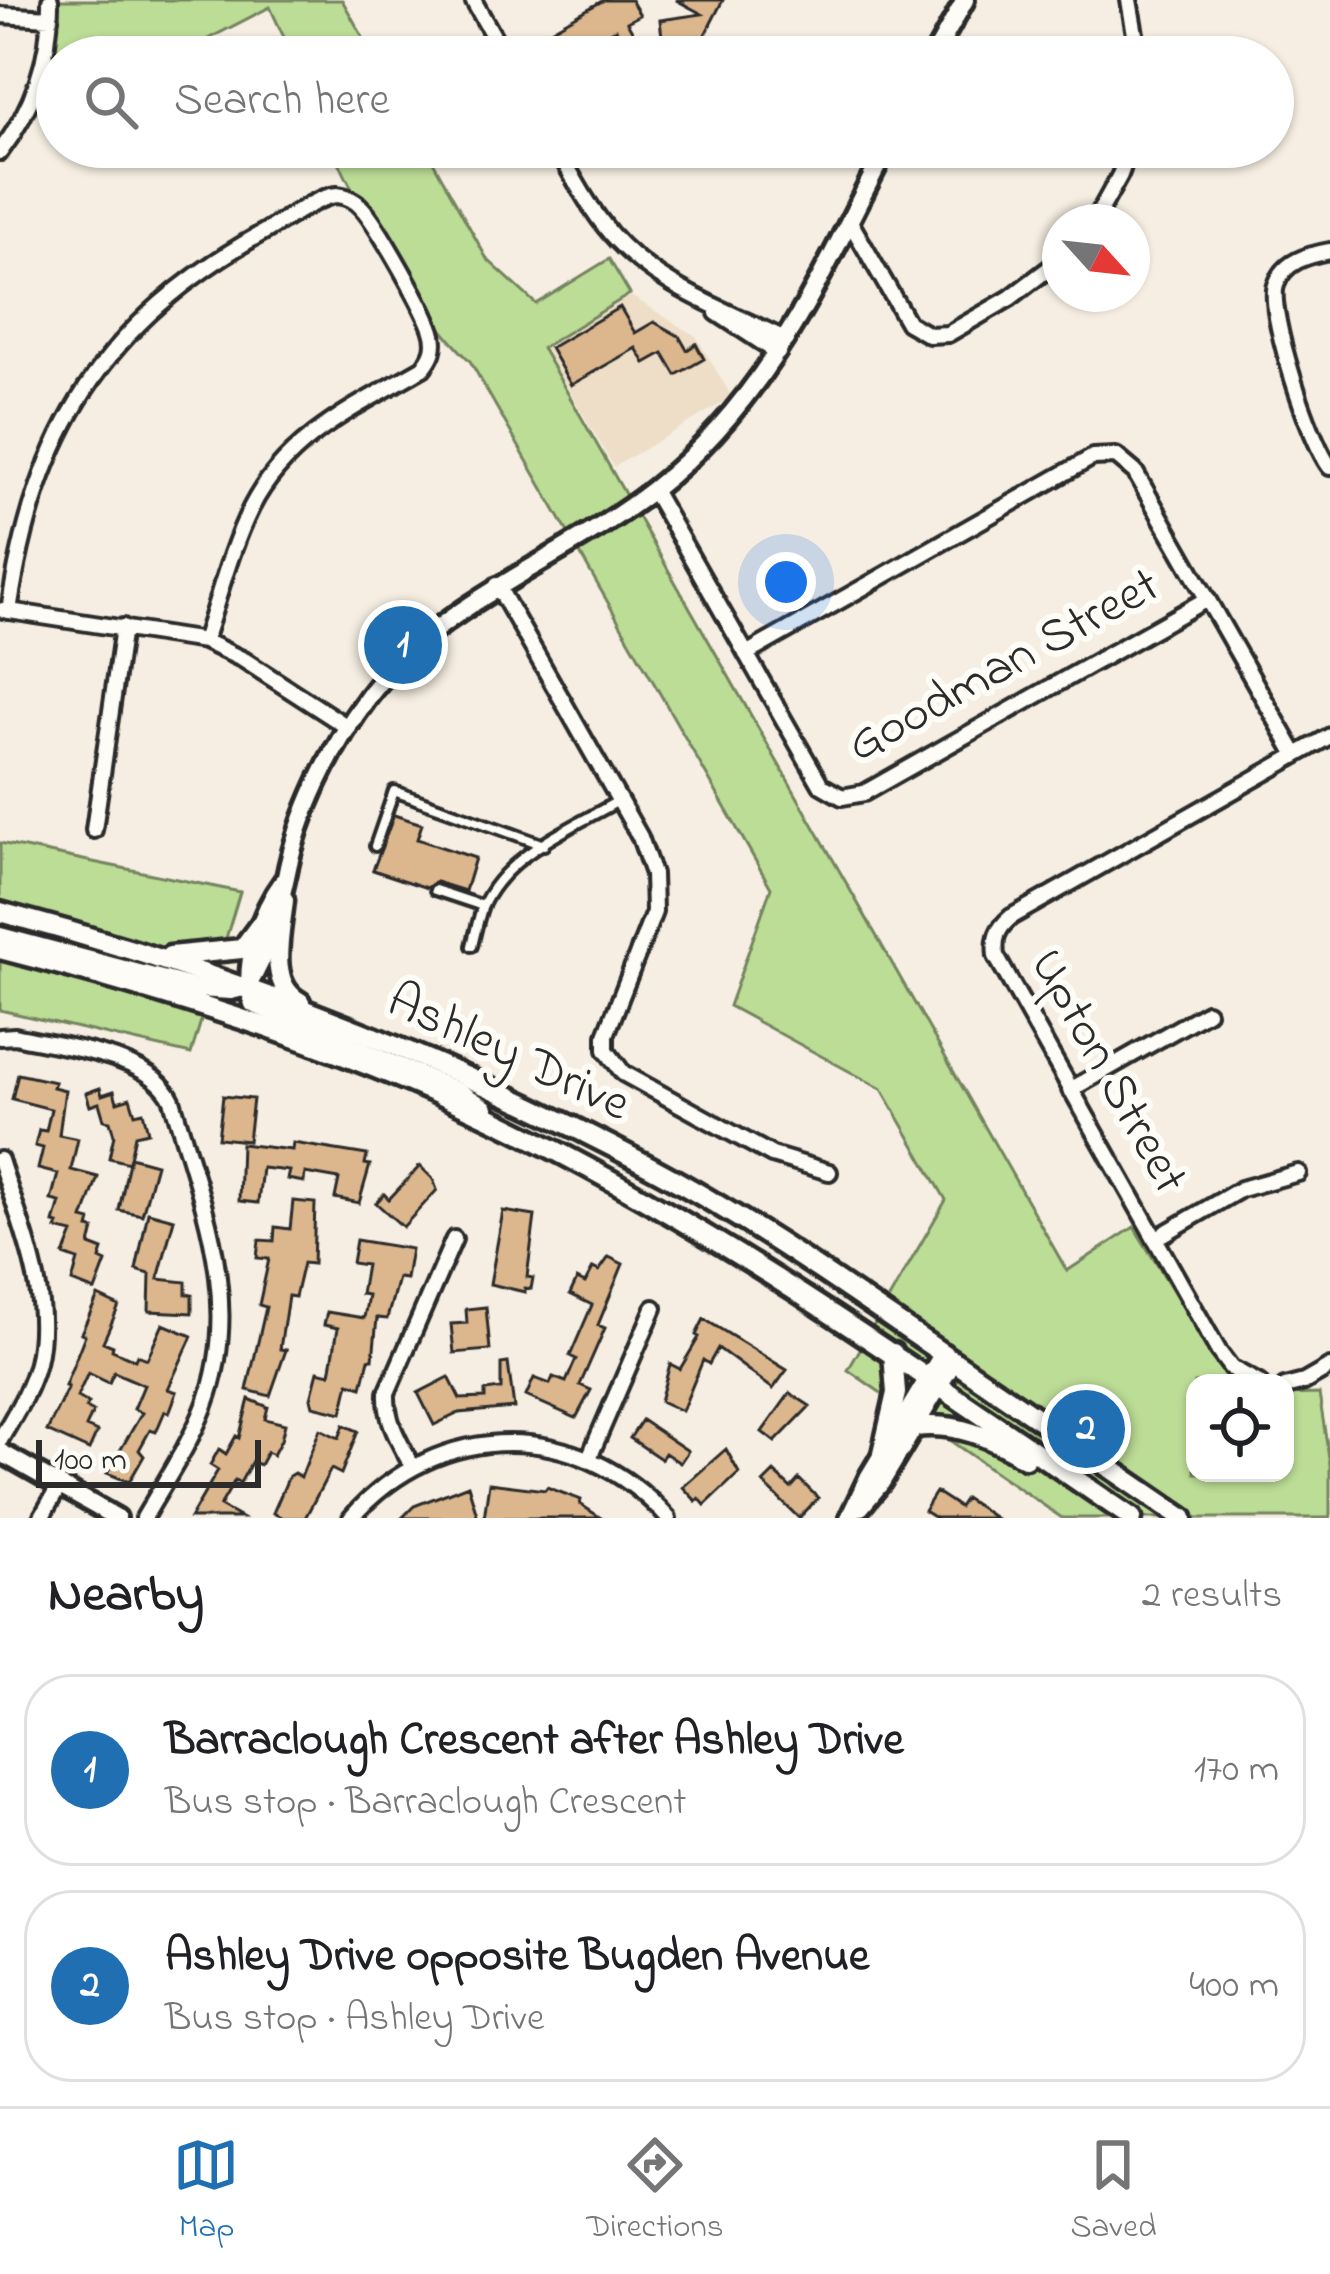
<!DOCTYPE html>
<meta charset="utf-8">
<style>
body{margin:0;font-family:"Indie Flower",sans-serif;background:#f2f2f2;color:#202124}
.controls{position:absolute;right:36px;bottom:36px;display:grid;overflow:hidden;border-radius:24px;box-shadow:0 3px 9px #0004}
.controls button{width:108px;height:108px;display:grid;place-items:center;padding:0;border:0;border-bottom:3px solid #e0e0e0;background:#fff;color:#202124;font:60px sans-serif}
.compass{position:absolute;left:1042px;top:204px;width:108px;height:108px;border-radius:50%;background:#fff;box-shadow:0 3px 9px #0004;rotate:117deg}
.scale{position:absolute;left:36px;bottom:30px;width:225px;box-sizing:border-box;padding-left:12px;border:6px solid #2b2b2b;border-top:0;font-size:33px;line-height:42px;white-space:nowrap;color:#2b2b2b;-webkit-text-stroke:9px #fdfcf7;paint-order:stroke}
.you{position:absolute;left:786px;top:582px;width:42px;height:42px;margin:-30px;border:9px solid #fff;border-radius:50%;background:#1a73e8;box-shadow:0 0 0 18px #1a73e833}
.badge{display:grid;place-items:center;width:78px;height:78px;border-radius:50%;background:#1f6fb2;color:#fff;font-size:39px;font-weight:700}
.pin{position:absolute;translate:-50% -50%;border:6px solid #fff;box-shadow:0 3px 12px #0006}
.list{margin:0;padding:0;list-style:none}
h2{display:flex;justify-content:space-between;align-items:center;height:156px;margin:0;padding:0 48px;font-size:51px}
h2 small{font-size:39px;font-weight:400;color:#757577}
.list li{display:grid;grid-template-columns:78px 1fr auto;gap:36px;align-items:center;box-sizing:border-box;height:192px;margin:0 24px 24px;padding:0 24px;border:3px solid #e0e0e0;border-radius:48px}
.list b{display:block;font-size:45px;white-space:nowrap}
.list p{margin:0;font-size:39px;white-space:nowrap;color:#757577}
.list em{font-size:39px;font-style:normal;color:#757577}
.icon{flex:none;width:66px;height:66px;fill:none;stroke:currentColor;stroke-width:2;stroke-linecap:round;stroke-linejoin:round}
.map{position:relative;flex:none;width:1330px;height:1518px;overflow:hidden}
.search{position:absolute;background:#fff;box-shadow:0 3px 9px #0004;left:36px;right:36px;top:36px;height:132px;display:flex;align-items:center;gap:30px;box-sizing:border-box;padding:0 42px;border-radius:66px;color:#757577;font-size:45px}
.sheet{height:588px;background:#fff}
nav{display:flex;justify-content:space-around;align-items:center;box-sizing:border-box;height:168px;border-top:3px solid #e0e0e0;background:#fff;font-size:33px;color:#757577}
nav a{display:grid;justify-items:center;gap:6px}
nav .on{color:#1f6fb2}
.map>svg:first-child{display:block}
.built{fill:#eedec8}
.green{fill:#bcdd96;stroke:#748460;stroke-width:3}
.building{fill:#dcb78d;stroke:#2b2b2b;stroke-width:3}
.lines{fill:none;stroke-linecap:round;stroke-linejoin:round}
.service-casing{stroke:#2b2b2b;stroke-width:16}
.minor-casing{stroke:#2b2b2b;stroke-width:22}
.tertiary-casing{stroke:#2b2b2b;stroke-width:26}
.secondary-casing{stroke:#2b2b2b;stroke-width:27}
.service{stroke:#fdfcf7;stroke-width:8}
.minor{stroke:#fdfcf7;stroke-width:14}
.tertiary{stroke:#fdfcf7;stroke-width:16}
.secondary{stroke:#fdfcf7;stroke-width:18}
.labels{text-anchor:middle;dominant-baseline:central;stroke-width:12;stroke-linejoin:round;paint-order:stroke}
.street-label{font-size:51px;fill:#2b2b2b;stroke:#fdfcf7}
</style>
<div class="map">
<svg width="1330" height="1518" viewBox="0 0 1330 1518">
<rect width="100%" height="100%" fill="#f6eee2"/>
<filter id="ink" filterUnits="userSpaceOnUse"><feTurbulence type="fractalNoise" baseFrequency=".00833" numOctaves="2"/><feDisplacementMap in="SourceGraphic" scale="24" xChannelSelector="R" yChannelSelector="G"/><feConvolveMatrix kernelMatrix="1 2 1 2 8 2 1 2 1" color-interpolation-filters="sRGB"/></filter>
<g filter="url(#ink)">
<!-- built -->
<path class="built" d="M631,296l65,40 36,61 -118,70 -70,-119z"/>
<!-- green -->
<path class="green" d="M46,0h296l32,57h-81l-23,-50 -97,50h-116v13l-8,-3z
M332,147h93l62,112 49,45 73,-45 21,35 -88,54 525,923 67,-44 90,147 14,9h-43v90h90v-78l34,-1 11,70v54h-268l-214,-148 98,-170 -64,-111 -153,-83 42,-118 -301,-527c-53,-53 -107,-144 -138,-214z
M0,843l240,49 -49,162 -191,-44z"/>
<!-- building -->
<path class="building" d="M604,0h27l9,15 -13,7 8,14 -11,7 -8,-14 -34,17 7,11h-15l-2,-4 -13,4 -14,-24z
M676,0h47l-28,54 -33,-17 -2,-17 42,-6z
M620,307l15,26 19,-11 25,14 8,14 9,-6 8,15 -28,16 -13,-22 -18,10 -9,-15 -65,37 -21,-37z
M394,815l28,9 -5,15 58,19 -10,33 -29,-9 -9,6 -54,-18z
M18,1074l37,8 -2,5 12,3 -6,45 19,4 -7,31 27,7 -15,42 8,2 -2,7 5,1 -4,16 13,5 -3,9 6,3 -11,29 -23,-9 6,-22 -14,-5 9,-22 -17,-4 2,-5 -4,-1 6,-21 -9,-2 7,-26 -20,-5 5,-21 -8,-2 4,-16 7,1 5,-22 -39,-10z
M100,1088l2,7 12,-4 3,11 13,-4 5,16 8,-2 5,20 -13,3 -6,28 -20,-5 5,-23 -4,-14 -6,-1 -5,-17 -9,3 -4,-13z
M223,1096l30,3 -5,42 -30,-3z
M293,1143l74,12 -2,9 5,1 -11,38 -24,-5 4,-19 -34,-6 -1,9 -17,-3 2,-8 -27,-3 -4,35 -19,-2 2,-57 51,6z
M130,1157l26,7 -14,51 -23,-5z
M420,1166l13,13 4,11 -34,37 -27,-24 8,-9 5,5z
M293,1201l22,2 -2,61 -10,-1 -8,34 -7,-1 -8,53 6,1 -16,46 -23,-6 19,-83 -7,-2 10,-46 -12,-1 2,-18 15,1 1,-14 15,2z
M503,1211l32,5 -8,61 6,1 -2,11 -6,-1v4l-35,-8z
M148,1212l26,7 -16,60 28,3v12l6,1v18l-43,-2 1,-37 -14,-4z
M356,1240l55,9 -5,30 -8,-1 -11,41 -10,-1 -4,41h-4l-7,28 -13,-4 -7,30 -29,-7 -2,-8 7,-27 12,3 8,-46 -14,-3 3,-13 37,6 4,-23 -7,-1 5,-29 -14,-2z
M609,1257l14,7 -25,61 7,3 -25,57 11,5 -15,28 -50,-22 8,-18 16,6 3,-7 13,5 10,-23 -6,-3 22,-51 -22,-11 7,-15 8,4 8,-15 6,3z
M98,1296l21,10 -16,36 10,4 -1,4 23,10 2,-5 10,4 16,-35 29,12 -24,53 9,3 -8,21 -4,-2 -9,21 -6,-2 -11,20 5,6 -15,26 -22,-9 35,-60 -8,-4 10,-24 -30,-13 -5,11 -21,-10 -11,24 12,6 -3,5 7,4 -7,15 11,5 -8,18 -42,-19 21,-44 -3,-1 20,-51 -4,-2z
M486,1307l4,43 -36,3 -3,-29 16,-1 -1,-14z
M704,1319l83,51 -14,19 -55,-41 -9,16 -6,-4 -21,51 -22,-10 10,-37 10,5 19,-32 -3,-2z
M508,1363l6,45 -55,5 -25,12 -16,-32 31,-16 11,22 25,-1v-7l16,-2v-25z
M790,1393l20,13 -35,36 -13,-10z
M249,1399l19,8 -3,12 20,5 -4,16 -8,15 -6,-3 -7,13 -8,-4 -12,22 -5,-3 -15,26 21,12h-51l28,-48 -8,-5 9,-16 7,5 10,-18 3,2z
M642,1420l46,31 -8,12 -15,-10 -4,6 -31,-21z
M344,1425l14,6 -17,43 -10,-5 -26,49h-22l-10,-5 16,-37 5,-3 7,4 19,-48 19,9z
M726,1449l13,24 -34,32 -6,-7 -3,3 -13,-14z
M774,1472l17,16 8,-9 19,19 -19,20 -36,-35z
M489,1483l56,7 2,-3 34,13 -1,4 21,14h-117z
M468,1485l10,33h-76l12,-12z
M936,1492l23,15 6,-9 30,20h-60l-11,-7z"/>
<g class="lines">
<defs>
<path id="service" d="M375,846l19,-55 150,54
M435,890l48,16
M472,946c3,-12 6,-26 10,-38 22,-53 90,-80 136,-107"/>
<path id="minor" d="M473,0l32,57
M1129,0l10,57
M0,15l50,3
M556,147c17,30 33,61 55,87 47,54 114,75 175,106
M0,152c34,-45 51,-95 50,-152
M849,220l59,103 21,12 19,-1 62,-36 50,-38
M1094,222l26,-47 10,-28
M1330,251c-22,4 -46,10 -54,34 -9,27 35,159 54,182
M717,313l61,40
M653,490l168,295 21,12 22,-4 343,-194
M497,585l143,252 13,37 1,38 -48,123v15l17,23 149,82 57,17
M3,610l201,31 40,19 105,68
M9,611c27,-179 94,-289 255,-379 16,-9 56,-37 73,-37 10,1 18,5 24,12 15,15 68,108 72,128 3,13 -1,22 -10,33 -64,37 -137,70 -172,140 -21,42 -32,89 -47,133
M746,654l347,-197 23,-1 19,16 161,283
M94,830l29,-203
M0,1037l15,-1c46,11 136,18 157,64 29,100 72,201 33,305 -15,39 -40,76 -61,113
M1070,1090l137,-78
M0,1160c20,64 53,135 37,203 -7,28 -23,52 -37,77
M1155,1239l86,-50 57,-16
M1259,1383l-28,-15 -12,-16 -223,-396c-2,-18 1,-27 15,-39l319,-181
M1285,1387l19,-5 26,-15
M589,1458l65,-150
M412,1466c-13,-25 -26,-44 -25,-73l67,-154
M41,1518l19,-33
M351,1518c88,-100 228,-100 317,0"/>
<path id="tertiary" d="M933,57l32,-57
M284,880c-23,31 -43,86 -31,124l207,88 25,16
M0,936l199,53 32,2 16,-4c22,-35 30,-71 39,-110 12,-63 45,-130 83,-181 75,-98 191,-133 285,-207 116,-91 167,-214 233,-342
M0,1452l117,66
M861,1507l20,-24 73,-122
M849,1518l20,-42 74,-123"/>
<path id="secondary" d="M284,900c-3,33 -18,84 16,102
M0,912c227,60 444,145 651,255 86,46 167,101 247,156 95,65 190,130 285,195
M0,949c183,47 362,103 531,189 214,108 404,246 601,380
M170,956l72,-7 23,-31
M915,1427c41,-5 75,10 110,31
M882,1454l14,-61 -3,-40"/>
</defs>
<!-- service casing -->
<use href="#service" class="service-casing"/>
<!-- minor casing -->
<use href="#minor" class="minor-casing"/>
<!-- tertiary casing -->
<use href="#tertiary" class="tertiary-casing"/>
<!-- secondary casing -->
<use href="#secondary" class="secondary-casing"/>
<!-- service -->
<use href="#service" class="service"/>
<!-- minor -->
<use href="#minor" class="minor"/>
<!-- tertiary -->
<use href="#tertiary" class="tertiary"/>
<!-- secondary -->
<use href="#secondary" class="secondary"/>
</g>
</g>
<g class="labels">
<!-- street labels -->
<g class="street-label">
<text transform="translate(1004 667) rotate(-29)">Goodman Street</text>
<text transform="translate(508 1054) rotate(25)">Ashley Drive</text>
<text transform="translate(1107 1072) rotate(61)">Upton Street</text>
</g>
</g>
</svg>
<div class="controls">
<button><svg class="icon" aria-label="locate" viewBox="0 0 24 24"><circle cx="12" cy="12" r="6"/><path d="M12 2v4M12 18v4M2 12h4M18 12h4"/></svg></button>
</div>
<svg class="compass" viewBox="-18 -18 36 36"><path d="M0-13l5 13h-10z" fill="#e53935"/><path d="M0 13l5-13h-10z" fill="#757577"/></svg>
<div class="scale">100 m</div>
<div class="you"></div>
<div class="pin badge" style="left:403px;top:645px">1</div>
<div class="pin badge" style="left:1086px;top:1429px">2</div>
<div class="search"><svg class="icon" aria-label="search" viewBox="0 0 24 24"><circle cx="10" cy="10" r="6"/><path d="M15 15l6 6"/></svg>Search here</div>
</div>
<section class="sheet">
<h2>Nearby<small>2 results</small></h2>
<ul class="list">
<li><span class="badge">1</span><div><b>Barraclough Crescent after Ashley Drive</b><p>Bus stop · Barraclough Crescent</p></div><em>170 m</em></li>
<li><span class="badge">2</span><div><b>Ashley Drive opposite Bugden Avenue</b><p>Bus stop · Ashley Drive</p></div><em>400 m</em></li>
</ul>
</section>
<nav>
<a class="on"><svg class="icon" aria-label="map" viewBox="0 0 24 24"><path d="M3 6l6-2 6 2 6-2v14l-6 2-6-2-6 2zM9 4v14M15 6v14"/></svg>Map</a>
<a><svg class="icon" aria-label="directions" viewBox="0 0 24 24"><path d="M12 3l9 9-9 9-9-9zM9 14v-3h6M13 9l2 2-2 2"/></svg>Directions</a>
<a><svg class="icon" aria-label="saved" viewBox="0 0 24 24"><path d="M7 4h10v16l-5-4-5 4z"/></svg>Saved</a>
</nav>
